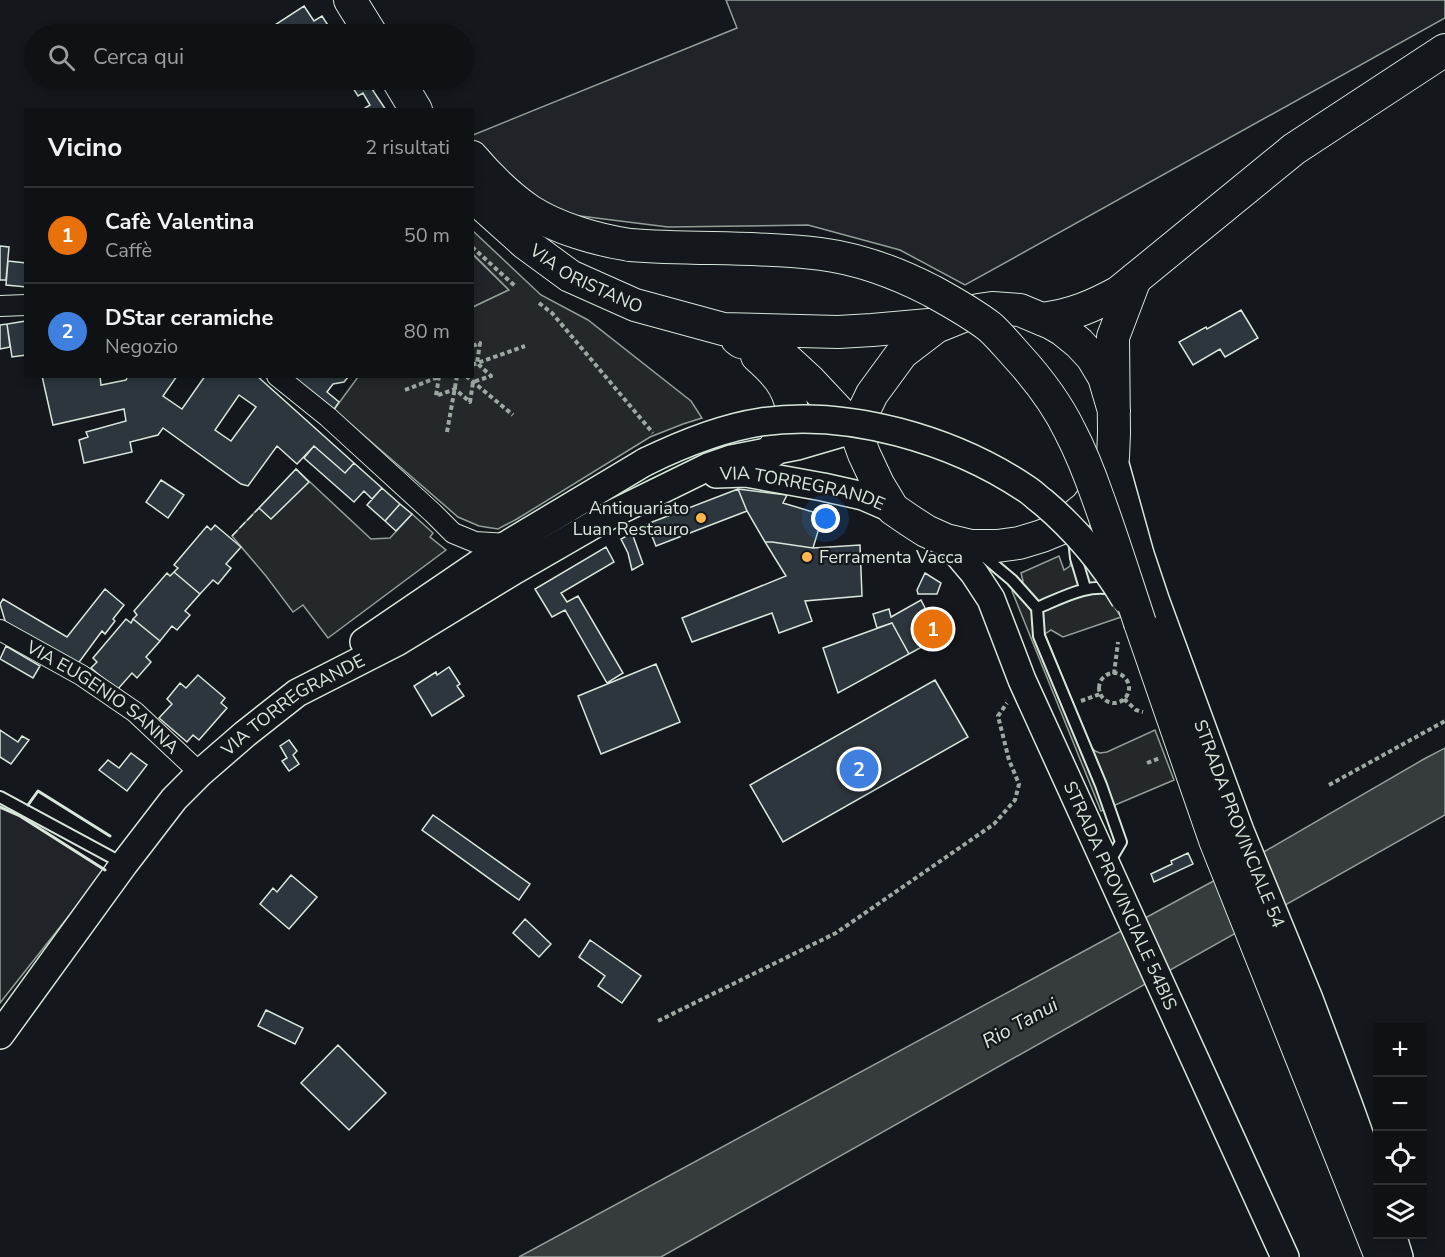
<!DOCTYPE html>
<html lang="it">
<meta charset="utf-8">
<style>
body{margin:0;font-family:"Nunito Sans",sans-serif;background:#181b1e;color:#f1f3f6}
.controls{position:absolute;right:18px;bottom:18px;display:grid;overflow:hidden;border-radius:0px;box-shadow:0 3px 9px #0003}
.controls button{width:54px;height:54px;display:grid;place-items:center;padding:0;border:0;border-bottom:2px solid #2f3234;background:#0f1215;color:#f1f3f6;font:30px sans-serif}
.you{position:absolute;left:826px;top:519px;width:21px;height:21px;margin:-15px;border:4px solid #fff;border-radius:50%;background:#1a73e8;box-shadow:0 0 0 9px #1a73e833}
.badge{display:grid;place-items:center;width:39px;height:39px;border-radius:50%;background:#ffb74d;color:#fff;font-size:20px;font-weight:700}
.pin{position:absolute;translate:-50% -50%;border:3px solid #fff;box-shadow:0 2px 6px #0006}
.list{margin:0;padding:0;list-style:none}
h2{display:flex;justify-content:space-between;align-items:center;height:78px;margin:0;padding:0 24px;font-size:26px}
h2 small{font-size:20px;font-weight:400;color:#9b9ea0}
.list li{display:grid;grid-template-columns:39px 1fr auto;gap:18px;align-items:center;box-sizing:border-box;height:96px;padding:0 24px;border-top:2px solid #2f3234}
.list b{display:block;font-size:22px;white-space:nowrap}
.list p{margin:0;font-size:20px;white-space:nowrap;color:#9b9ea0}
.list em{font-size:20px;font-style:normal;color:#9b9ea0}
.icon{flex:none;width:33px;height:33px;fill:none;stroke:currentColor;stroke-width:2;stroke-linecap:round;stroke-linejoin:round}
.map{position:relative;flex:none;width:1445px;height:1257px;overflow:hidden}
.search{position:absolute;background:#0f1215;box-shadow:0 3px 9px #0003;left:24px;top:24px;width:450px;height:66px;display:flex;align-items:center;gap:15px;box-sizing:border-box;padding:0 21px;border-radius:33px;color:#9b9ea0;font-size:22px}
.panel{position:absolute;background:#0f1215;box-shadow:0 3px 9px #0003;left:24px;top:108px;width:450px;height:270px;border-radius:0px}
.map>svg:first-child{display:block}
.green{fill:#202428;stroke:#939e99;stroke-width:1.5}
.parking{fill:#24282b;stroke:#939e99;stroke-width:1.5}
.water{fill:#363b3e;stroke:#939e99;stroke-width:1.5}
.building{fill:#2c363c;stroke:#d8e6dc;stroke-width:1.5;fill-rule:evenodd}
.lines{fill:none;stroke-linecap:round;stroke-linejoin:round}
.service-casing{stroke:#d8e6dc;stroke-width:14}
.minor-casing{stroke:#d8e6dc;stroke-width:22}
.secondary-casing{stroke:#d8e6dc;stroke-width:30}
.primary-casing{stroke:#d8e6dc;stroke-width:34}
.path{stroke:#9da8a2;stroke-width:4;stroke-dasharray:4.5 3;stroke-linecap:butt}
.service{stroke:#14181c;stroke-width:10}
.minor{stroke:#14181c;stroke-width:20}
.secondary{stroke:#14181c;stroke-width:27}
.primary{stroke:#14181c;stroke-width:32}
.secondary-bridge-casing{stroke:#d8e6dc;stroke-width:30;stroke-linecap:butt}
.primary-bridge-casing{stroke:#d8e6dc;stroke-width:34;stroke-linecap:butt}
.secondary-bridge{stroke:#14181c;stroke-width:27}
.primary-bridge{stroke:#14181c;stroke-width:32}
.fence{stroke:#d8e6dc;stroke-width:1.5;stroke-dasharray:8 3;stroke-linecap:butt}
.wall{stroke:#d8e6dc;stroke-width:3}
.poi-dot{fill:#ffb74d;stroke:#14181c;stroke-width:2}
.labels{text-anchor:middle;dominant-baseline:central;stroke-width:4.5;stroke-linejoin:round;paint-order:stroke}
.street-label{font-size:18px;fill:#d8e6dc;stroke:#14181c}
.poi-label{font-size:18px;fill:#d8e6dc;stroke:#14181c;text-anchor:end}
.water-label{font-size:20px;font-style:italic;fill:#d8e6dc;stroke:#14181c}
</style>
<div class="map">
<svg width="1445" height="1257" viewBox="0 0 1445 1257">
<rect width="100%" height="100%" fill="#14181c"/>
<!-- green -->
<path class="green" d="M726,0h719v18l-480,267 -65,-35 -92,-25 -140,2 -112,-14 -28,-18 -55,-52v-8l264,-107z
M472,254l37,36 -36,17h-1z
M0,807l20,9 85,54 -105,133z"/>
<!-- parking -->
<path class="parking" d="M473,231l68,64 47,25 103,81 11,17 -19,6 -33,13 -133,82 -19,10 -19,-3 -21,-9 -119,-103 -6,-3 25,-34 114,-1 1,-69 36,-17 -36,-36z
M296,469l75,70 19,-1 22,-24 21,19 -3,4 16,13 -118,88 -25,-33 -10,7 -27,-36 -34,-40z
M1059,556l5,14 6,-4 1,-7 11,-1 39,59 -58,20 -12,-7 -6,4 46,113 4,4 5,2 7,-1 48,-22 19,50 -73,31 -89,-220 11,-10 -2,-8z"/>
<!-- water -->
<path class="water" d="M1445,748v67l-784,442h-142l700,-379 205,-119z"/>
<!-- building -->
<path class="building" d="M304,6l10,15 8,-5 11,17 -3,1h-69z
M348,80h18l20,30h-24l8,-5 -7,-12 -5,3z
M0,246l9,1 -3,33h-6z
M8,261l18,2v24l-20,-2z
M1241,310l17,28 -33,19 -5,-8 -27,16 -14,-23 27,-15 1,2z
M26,321v34l-14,2 -5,-33z
M7,324l3,23 -10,2v-24z
M42,376h58l1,9 25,-5 2,-4h49l-14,20 19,13 23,-33h52l97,87 -9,10 -31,-27 -17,18 -20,-18 -29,40 -7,-2 -78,-56 -5,7 -28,7 2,10 -48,11 -5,-23 9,-3 -2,-5 40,-11 -2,-12 -71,16zM239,395l17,12 -25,34 -16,-11z
M289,376h60l-5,6 -11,2 -6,8 12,10 -6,9z
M314,446l31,27 9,-10 28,25 -10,11 -8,-8 -10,11 -50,-44z
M296,469l13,13 -38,37 -12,-11z
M161,480l23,15 -16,23 -22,-16z
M382,488l18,16 -15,17 -18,-16z
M738,489l9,22 -91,35 -9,-22z
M738,489l49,6 -4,8 40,12 -10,33 -41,-6h-7l-18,-31z
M400,504l12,10 -16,17 -11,-10z
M215,525l26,22 -15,17 5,4 -13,16 -5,-4 -13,14 -26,-22 4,-4 -4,-3 33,-39 4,4z
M632,533l11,31 -11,6 -4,-17 -7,-14z
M765,542h7l41,6 47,-3 2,51 -57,5 7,20 -33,12 -7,-20 -80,29 -10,-24 104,-42z
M606,547l8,15 -53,31 6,9 11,-6 45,77 -16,10 -42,-73 -13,7 -17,-28z
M174,572l26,22 -15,17 5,4 -13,15 -5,-4 -12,15 -27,-22 4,-4 -3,-4 33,-38 3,3z
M925,573l16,10 -4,11h-19l-1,-4z
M105,589l19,16 -11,14 2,2 -10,13 -3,-3 -25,34 -71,-41 -6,-20 3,-5 64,38z
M921,600l19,37 -31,17 -17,-31 -15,5 -4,-14 16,-5 2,8z
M126,619l5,4 2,-4 27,22 -14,16 5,5 -14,16 -5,-5 -15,17 -26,-22 6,-6 -4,-4z
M892,623l17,31 -71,39 -15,-45z
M6,646l34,20 -7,12 -33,-19z
M656,664l24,58 -79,32 -23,-58z
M449,667l11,17 -3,2 7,10 -32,20 -18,-30 22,-14 1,3z
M198,675l27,23 -4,5 6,5 -28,32 -6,-5 -6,7 -28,-24 13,-14 -5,-5 13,-16 6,5z
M935,680l33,57 -185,105 -33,-57z
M0,730l18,12 4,-6 7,4 -18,24 -11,-7z
M289,740l8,11 -4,4 6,9 -10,7 -7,-10 5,-3 -7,-12z
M131,753l16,12 -20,26 -28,-21 9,-10 11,8z
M433,815l97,69 -11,16 -97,-70z
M1188,853l5,11 -39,18 -3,-8 21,-10 -1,-3z
M291,875l26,22 -28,32 -29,-25 13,-16 4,4z
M525,919l26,25 -12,13 -26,-24z
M590,940l51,36 -19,27 -24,-17 7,-10 -26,-19z
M266,1010l37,18 -8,16 -37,-18z
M338,1045l48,48 -37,37 -48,-47z"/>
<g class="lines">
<defs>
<path id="service" d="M1074,539l2,19 9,30
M981,554l31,26 25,28 2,28 62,149 20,57 -13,22
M1037,608c25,-10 51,-26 80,-18
M0,797l124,67"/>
<g id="minor">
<path d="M0,306l26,-1"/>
<path d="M277,376l51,41 105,96 20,20 22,9 33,2"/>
<path id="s1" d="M0,630l81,45 54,37 65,61"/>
</g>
<g id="secondary">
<path id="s2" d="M1113,457l27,97 16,48 84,229 69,168 40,107 29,81"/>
<path id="s3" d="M716,474l30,-1 77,14 40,9 30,13"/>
<path id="s4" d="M946,540l28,33 17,26 31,81 263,577"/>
<path d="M364,642l144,-98 137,-82"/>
<path id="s5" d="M0,1035l124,-171 50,-65 26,-26 45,-39 52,-41 100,-51 118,-72 97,-56 96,-47 23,-8 66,-13 58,-17"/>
<path d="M1392,1234l7,23"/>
</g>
<g id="primary">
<path d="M350,0l21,34"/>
<path d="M398,80l18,30"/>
<path d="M472,157c17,20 36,39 58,54 28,18 68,29 100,34"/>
<path id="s6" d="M472,191l13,16 40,36 45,33 65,29 88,24 115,3 34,-2 68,-6"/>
<path d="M1042,319c31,-4 51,-13 77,-27l175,-143 151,-99"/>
<path d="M737,339l4,3 23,5 19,9 26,24 46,49"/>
<path d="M757,356c17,15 32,30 35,54 0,6 -1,13 -3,18 -5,8 -12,16 -17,23"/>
<path d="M1114,411l-10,-34 -12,-20 -13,-14 -16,-13 -12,-7 -31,-13 -28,-2 -14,2 -42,17 -34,26 -30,41 -17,35 9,25 14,30 15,25 16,11 17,11 20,9 25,6h26l22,-3 23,-7 17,-7 27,-22 12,-16 15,-34 1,-24 -1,-96 22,-58"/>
<path d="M1140,623l75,217 166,417"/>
</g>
</defs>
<!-- service casing -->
<use href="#service" class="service-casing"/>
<!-- minor casing -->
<use href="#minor" class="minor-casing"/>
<!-- secondary casing -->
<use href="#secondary" class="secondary-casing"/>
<!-- primary casing -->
<use href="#primary" class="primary-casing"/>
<!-- path -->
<path class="path" d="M472,247l43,39
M539,303l13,10 101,120
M472,365l53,-19
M439,376l-3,20 19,-7 15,13 3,-20 18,-6 -14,-13 3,-20 -8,3
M466,376l47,39
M405,390l36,-14
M447,432l10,-56
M1099 688a15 15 0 1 1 30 0a15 15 0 1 1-30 0Z
M1114,674l4,-32
M1124,699l12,11 7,2
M1081,701l19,-7
M1147,763l13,-5
M1329,785l116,-64
M658,1021l178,-88 158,-109 21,-24 4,-16 -10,-24 -11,-44 9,-13"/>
<!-- service -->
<use href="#service" class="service"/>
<!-- minor -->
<use href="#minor" class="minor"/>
<!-- secondary -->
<use href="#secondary" class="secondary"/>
<!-- primary -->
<use href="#primary" class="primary"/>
<defs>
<path id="secondary-bridge" d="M645,462c37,-18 76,-34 116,-40 87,-13 192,18 264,66 7,4 12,10 18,14 33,28 60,60 82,97"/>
<path id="primary-bridge" d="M630,245c64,5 128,1 191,9 39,5 76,19 111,37 20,11 40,22 58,36 10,9 19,20 28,30 20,22 39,47 52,74 11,21 20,44 28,67 15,41 28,83 42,125"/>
</defs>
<!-- secondary-bridge casing -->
<use href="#secondary-bridge" class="secondary-bridge-casing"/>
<!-- primary-bridge casing -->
<use href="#primary-bridge" class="primary-bridge-casing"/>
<!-- secondary-bridge -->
<use href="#secondary-bridge" class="secondary-bridge"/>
<!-- primary-bridge -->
<use href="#primary-bridge" class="primary-bridge"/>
<!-- fence -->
<path class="fence" d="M232,536l27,-28"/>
<!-- wall -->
<path class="wall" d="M28,805l10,-14 72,45
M0,807l20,9 85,54"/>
</g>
<!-- markers -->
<g class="poi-dot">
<circle cx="701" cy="518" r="6"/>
<circle cx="807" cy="557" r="6"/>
</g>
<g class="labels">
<!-- street labels -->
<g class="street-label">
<text stroke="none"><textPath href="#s6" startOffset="146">VIA ORISTANO</textPath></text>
<text stroke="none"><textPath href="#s3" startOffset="88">VIA TORREGRANDE</textPath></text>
<text stroke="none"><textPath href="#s1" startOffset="123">VIA EUGENIO SANNA</textPath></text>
<text stroke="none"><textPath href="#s5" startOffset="446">VIA TORREGRANDE</textPath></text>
<text stroke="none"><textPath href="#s2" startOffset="388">STRADA PROVINCIALE 54</textPath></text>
<text stroke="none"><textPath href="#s4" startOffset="398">STRADA PROVINCIALE 54BIS</textPath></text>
</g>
<!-- poi labels -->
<g class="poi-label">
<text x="689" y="508">Antiquariato<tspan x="689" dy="21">Luan Restauro</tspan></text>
<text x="819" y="557" text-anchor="start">Ferramenta Vacca</text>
</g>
<!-- water labels -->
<g class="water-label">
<text transform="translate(1020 1023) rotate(-29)">Rio Tanui</text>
</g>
</g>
</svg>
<div class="controls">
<button>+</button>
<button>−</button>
<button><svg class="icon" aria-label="locate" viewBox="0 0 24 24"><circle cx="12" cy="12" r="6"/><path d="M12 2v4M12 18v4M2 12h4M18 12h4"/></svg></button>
<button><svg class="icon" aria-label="layers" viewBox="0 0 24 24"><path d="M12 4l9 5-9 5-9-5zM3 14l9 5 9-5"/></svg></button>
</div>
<div class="you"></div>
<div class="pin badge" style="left:933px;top:629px;background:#e8710a">1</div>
<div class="pin badge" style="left:859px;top:769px;background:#3f7fe0">2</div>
<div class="search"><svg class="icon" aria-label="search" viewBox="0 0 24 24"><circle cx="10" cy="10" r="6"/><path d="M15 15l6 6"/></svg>Cerca qui</div>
<section class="panel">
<h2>Vicino<small>2 risultati</small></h2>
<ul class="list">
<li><span class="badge" style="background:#e8710a">1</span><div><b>Cafè Valentina</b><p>Caffè</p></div><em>50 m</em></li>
<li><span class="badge" style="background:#3f7fe0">2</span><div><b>DStar ceramiche</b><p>Negozio</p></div><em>80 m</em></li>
</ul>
</section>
</div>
